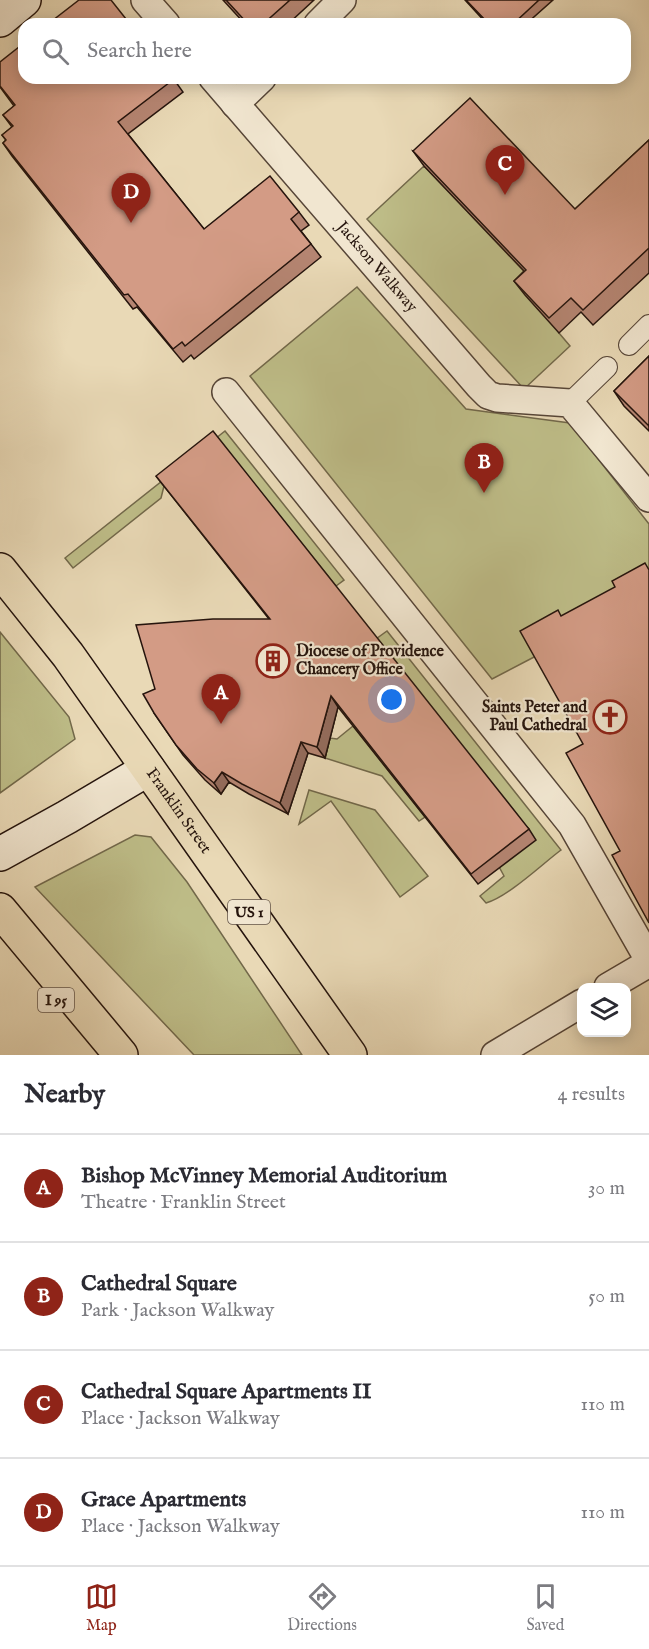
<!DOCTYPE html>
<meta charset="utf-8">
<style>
body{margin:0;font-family:"IM FELL English",serif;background:#f2f2f3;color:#2b2b33}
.controls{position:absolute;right:18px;bottom:18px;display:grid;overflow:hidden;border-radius:12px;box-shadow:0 3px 15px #0003}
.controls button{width:54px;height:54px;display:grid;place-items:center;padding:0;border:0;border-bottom:2px solid #e1e1e2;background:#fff;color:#2b2b33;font:30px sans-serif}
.you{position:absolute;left:392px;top:700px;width:21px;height:21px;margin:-15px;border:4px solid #fff;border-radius:50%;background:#1a73e8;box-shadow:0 0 0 9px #1a73e833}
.badge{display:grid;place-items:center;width:39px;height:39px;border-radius:50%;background:#8f2418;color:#fff;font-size:20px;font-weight:700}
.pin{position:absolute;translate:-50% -50px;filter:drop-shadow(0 2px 3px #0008)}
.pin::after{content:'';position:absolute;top:32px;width:21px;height:18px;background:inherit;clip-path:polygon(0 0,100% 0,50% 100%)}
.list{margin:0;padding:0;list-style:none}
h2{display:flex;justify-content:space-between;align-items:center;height:78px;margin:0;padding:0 24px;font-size:26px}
h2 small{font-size:20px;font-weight:400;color:#7c7c81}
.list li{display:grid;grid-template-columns:39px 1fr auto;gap:18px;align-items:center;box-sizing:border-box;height:108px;padding:0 24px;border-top:2px solid #e1e1e2}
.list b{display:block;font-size:22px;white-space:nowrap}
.list p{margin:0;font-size:20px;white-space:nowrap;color:#7c7c81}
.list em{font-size:20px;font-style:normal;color:#7c7c81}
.icon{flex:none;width:33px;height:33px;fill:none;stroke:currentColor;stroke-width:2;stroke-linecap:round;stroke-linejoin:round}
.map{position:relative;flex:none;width:649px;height:1055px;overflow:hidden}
.search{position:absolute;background:#fff;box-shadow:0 3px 15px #0003;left:18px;right:18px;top:18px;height:66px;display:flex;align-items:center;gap:15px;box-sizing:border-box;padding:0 21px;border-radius:18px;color:#7c7c81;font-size:22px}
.sheet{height:510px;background:#fff}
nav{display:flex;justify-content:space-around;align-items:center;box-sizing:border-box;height:84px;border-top:2px solid #e1e1e2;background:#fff;font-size:16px;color:#7c7c81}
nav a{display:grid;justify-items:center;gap:3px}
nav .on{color:#8f2418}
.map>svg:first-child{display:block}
.green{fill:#bebd88;stroke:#72684a;stroke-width:1.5}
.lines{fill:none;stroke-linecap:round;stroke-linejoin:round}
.pedestrian-casing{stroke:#564537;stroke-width:22}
.minor-casing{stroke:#564537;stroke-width:30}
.secondary-casing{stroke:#25140d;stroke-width:36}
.primary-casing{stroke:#25140d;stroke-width:36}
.motorway-casing{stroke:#25140d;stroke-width:36}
.pedestrian{stroke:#f1e6d0;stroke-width:20}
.minor{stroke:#f1e6d0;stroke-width:27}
.secondary{stroke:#f1e6d0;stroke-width:33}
.primary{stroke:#e9d9b6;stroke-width:33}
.motorway{stroke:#e9d9b6;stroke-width:33}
.wall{fill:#b58572;stroke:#25140d;stroke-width:1.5}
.shaded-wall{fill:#946c5d;stroke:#25140d;stroke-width:1.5}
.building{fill:#d39b85;stroke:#25140d;stroke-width:1.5}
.labels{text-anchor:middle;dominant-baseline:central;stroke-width:4.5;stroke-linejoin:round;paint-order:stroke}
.shield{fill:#f1e6d0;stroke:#625348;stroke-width:1.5}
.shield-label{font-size:15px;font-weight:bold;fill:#25140d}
.street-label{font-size:16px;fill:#25140d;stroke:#f1e6d0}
.poi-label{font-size:16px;font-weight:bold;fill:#25140d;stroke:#f1e6d0;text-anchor:start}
</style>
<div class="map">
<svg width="649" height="1055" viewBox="0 0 649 1055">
<rect width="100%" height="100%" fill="#e9d9b6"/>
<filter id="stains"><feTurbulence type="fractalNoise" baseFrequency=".00333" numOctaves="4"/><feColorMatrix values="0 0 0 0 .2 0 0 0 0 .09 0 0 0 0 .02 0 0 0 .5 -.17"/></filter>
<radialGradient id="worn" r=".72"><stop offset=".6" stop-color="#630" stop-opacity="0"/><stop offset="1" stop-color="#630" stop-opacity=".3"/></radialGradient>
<!-- green -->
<path class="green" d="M424,166l112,118 23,49 11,13 -46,43 -157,-170z
M357,287l109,122 104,14 79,101v53l-113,79 -44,23 -242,-303z
M225,431l119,149 -8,6 -116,-144 -56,44 -3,12 -88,70 -8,-10z
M387,631l174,219c-20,15 -52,46 -75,53l-6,-7 24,-20 -128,-237z
M0,632l69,85 6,22 -75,54z
M353,726l72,91 -6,4 -37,-45 -57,-18 5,-20 7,1z
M309,790l66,20 53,66 -28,21 -69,-96 -32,23z
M135,835l16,2 36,45 115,173h-108l-159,-168z"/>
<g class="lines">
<defs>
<path id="pedestrian" d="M629,345l20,-20
M570,403l37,-36"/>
<g id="minor">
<path d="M145,0l21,24"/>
<path d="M318,24l24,-24"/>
<path id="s1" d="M213,78l266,308 9,9 9,3 73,5 79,95"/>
<path d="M235,104l27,-26"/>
<path d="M226,392l346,433 77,135"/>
<path d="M608,987l41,-24"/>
<path d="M495,1055l87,-52"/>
</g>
<path id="secondary" d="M0,20l24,-20
M0,854l67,-37 81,-48"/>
<g id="primary">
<path id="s2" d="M0,570l68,85 282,400"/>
</g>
<path id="motorway" d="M0,910l121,145"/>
</defs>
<!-- pedestrian casing -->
<use href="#pedestrian" class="pedestrian-casing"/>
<!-- minor casing -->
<use href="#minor" class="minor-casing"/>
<!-- secondary casing -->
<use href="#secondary" class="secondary-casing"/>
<!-- primary casing -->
<use href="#primary" class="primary-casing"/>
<!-- motorway casing -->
<use href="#motorway" class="motorway-casing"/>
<!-- pedestrian -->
<use href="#pedestrian" class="pedestrian"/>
<!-- minor -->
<use href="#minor" class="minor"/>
<!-- secondary -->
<use href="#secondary" class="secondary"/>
<!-- primary -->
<use href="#primary" class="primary"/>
<!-- motorway -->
<use href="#motorway" class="motorway"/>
</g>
<!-- wall -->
<path class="wall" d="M223,0h91l-26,24h-43z
M465,0h88l-27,24h-39z
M0,62l173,16 10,14 -55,42 76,95 95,-17 10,13 -8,6 20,26 -127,102 -3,-4 -8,7 -46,-55 -4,2 -121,-153 -9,-13 3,-3 -4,-5 10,-8 -9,-12 11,-9 -14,-19z
M649,140v133l-56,52 -12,-13 -22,21 -34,-38 -11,-14 10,-10 -100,-105 -11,-15 162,58z
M649,356v75l-25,-25 -10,-15z
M156,476l373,353 7,11 -58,44 -140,-177 -13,51 -17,-5 -20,61 -39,-20 -20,-12 -8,12 -16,-14 -22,-25 -29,-42 1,-24 114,-70z"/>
<!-- shaded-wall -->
<path class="shaded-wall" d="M331,696l7,11 -13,51 -8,-11z
M301,742l7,11 -20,61 -8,-11z
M222,772l7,10 -8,12 -7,-11z"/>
<!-- building -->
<path class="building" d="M79,0h32l19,24h-82z
M226,0h64l-27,24h-15z
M466,0h73l-26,24h-24z
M24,43v35h149l1,1 -56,43 86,107 66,-53 29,36 -8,7 20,25 -126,102 -3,-4 -9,7 -45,-55 -4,1 -121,-152 3,-3 -4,-5 11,-9 -10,-11 12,-10 -15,-19v-24z
M470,98l105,111 74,-69v108l-66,62 -12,-12 -22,20 -35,-37 12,-11 -113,-119z
M649,356v70l-35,-35z
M213,431l316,398 -58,45 -140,-178 -14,51 -16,-5 -21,61 -38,-19 -20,-12 -8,11 -17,-14 -21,-24 -22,-32 -11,-19 12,-5 -19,-64 77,-6h57l-114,-143z
M645,563l4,7v353l-37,-68 8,-4 -54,-98 17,-9 -63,-113 38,-21 3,6 54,-29 -3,-6z"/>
<!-- icons -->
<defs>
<symbol id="building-ring" viewBox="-11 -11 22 22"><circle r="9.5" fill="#f1e6d0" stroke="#8f2418" stroke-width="1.5"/><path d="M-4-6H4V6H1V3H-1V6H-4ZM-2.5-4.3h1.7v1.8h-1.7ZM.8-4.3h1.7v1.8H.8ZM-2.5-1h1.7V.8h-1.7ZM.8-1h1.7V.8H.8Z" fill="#8f2418"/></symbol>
<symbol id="church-ring" viewBox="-11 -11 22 22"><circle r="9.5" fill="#f1e6d0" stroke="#8f2418" stroke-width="1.5"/><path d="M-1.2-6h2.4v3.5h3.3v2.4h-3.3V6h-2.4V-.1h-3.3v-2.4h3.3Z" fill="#8f2418"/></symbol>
</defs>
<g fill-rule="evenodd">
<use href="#building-ring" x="254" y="642" width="38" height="38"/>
<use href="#church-ring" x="591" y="698" width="38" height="38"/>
</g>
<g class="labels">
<!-- shield labels -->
<g class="shield">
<rect x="228" y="900" width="42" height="24" rx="4.5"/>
<rect x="38" y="988" width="36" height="24" rx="4.5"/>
</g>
<g class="shield-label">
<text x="249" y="912">US 1</text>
<text x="56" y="1000">I 95</text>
</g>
<!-- street labels -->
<g class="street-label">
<text stroke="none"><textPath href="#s1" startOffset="250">Jackson Walkway</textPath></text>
<text stroke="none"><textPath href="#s2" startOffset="300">Franklin Street</textPath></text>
</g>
<!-- poi labels -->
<g class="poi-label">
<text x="296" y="652">Diocese of Providence<tspan x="296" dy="18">Chancery Office</tspan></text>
<text x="587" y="708" text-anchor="end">Saints Peter and<tspan x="587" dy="18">Paul Cathedral</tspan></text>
</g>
</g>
<rect width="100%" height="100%" filter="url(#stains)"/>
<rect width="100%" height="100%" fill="url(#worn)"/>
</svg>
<div class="controls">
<button><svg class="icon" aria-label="layers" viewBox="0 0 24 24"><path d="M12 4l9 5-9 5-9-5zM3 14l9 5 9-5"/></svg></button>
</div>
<div class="you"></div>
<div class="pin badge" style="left:221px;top:724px">A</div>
<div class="pin badge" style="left:484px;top:493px">B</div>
<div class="pin badge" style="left:505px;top:195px">C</div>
<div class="pin badge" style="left:131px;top:223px">D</div>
<div class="search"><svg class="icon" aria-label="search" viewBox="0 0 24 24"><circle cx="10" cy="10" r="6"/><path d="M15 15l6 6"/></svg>Search here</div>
</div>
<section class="sheet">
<h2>Nearby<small>4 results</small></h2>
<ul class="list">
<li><span class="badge">A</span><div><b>Bishop McVinney Memorial Auditorium</b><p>Theatre · Franklin Street</p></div><em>30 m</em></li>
<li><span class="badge">B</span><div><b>Cathedral Square</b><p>Park · Jackson Walkway</p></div><em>50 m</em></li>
<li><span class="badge">C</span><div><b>Cathedral Square Apartments II</b><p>Place · Jackson Walkway</p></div><em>110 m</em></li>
<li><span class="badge">D</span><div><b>Grace Apartments</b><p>Place · Jackson Walkway</p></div><em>110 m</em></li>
</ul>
</section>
<nav>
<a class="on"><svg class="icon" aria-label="map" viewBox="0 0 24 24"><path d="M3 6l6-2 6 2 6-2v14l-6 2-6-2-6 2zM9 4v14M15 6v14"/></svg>Map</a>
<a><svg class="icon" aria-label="directions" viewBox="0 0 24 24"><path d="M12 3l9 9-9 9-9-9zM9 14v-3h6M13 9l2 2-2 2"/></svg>Directions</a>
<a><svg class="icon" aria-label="saved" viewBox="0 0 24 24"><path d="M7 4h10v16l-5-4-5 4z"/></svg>Saved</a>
</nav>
